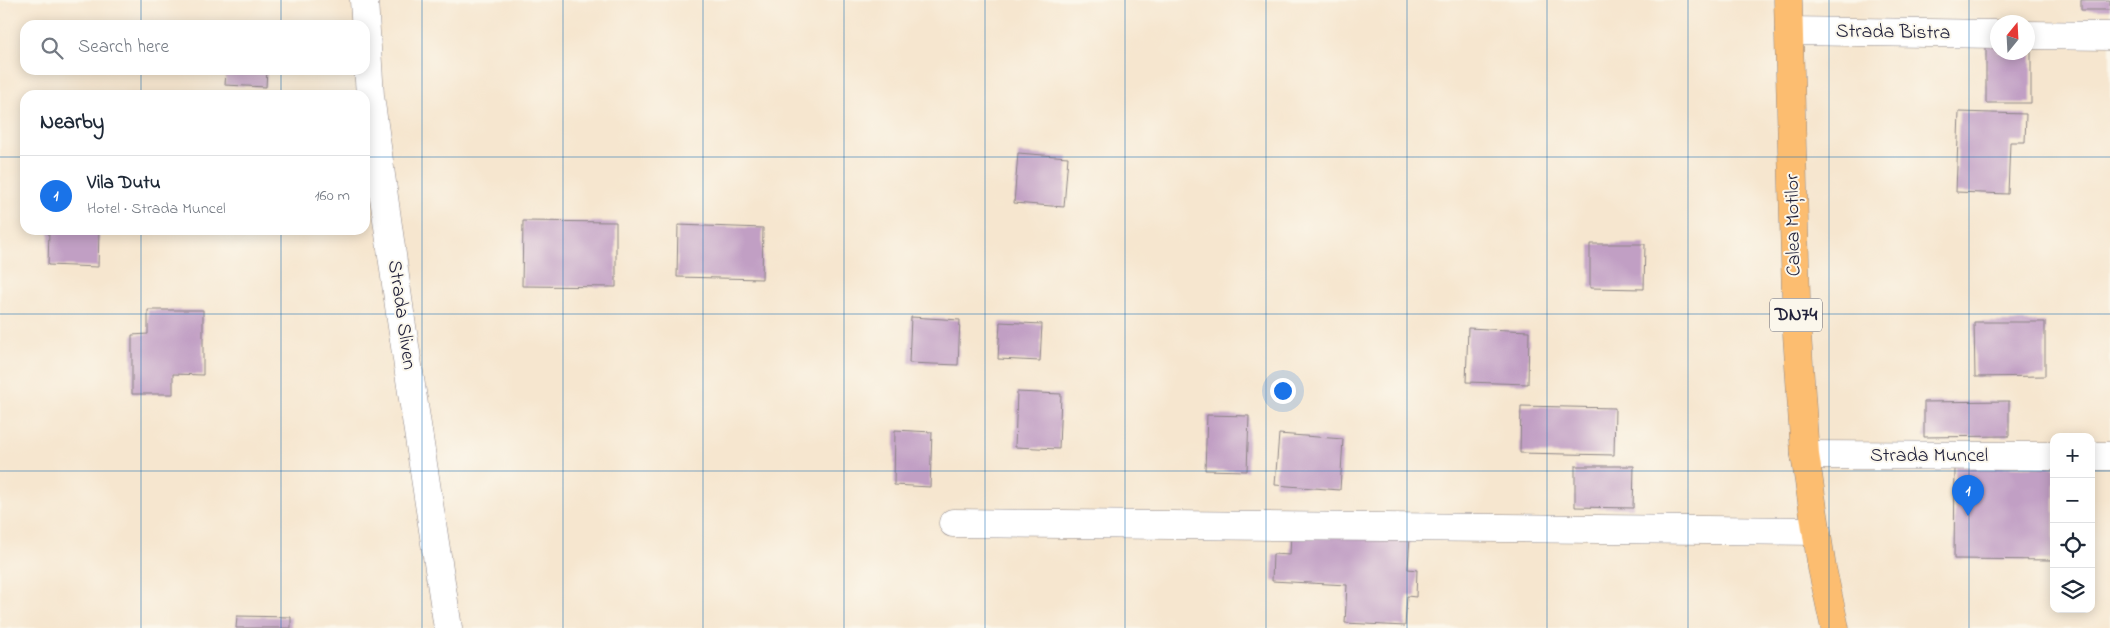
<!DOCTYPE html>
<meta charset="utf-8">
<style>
body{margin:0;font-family:"Indie Flower",sans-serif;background:#f6f6f7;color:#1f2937}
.controls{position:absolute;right:15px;bottom:15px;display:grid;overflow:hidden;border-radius:10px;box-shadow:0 2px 12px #0003}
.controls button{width:45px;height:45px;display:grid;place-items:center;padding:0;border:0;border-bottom:1px solid #e0e1e3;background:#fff;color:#1f2937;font:25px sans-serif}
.compass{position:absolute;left:1990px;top:15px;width:45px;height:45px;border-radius:50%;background:#fff;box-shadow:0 2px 12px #0003;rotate:18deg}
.you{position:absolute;left:1282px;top:390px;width:18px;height:18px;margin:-12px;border:4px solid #fff;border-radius:50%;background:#1a73e8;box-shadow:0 0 0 8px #1a73e833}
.badge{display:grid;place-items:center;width:32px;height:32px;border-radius:50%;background:#1a73e8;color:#fff;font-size:16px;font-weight:700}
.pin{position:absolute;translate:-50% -41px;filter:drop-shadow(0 1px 2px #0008)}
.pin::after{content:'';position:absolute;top:26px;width:18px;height:15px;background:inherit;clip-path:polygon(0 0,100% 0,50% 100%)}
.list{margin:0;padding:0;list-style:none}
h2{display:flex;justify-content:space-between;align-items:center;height:65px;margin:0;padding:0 20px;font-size:21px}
h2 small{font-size:16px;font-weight:400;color:#747a83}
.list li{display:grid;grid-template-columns:32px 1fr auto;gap:15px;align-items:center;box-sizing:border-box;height:80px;padding:0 20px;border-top:1px solid #e0e1e3}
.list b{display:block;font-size:19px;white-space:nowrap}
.list p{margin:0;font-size:16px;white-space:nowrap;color:#747a83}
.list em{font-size:16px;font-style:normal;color:#747a83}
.icon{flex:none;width:28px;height:28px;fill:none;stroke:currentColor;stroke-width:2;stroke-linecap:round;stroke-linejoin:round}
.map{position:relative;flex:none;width:2110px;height:628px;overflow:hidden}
.search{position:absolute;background:#fff;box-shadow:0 2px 12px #0003;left:20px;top:20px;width:350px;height:55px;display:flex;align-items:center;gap:12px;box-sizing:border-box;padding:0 18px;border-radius:15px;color:#747a83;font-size:19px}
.panel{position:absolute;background:#fff;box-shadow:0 2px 12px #0003;left:20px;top:90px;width:350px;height:145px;border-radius:15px}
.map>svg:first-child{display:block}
.building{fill:#c19fc4}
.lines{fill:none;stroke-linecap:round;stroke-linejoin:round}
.minor-casing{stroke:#8c8485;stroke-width:29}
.primary-casing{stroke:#8c8485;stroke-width:29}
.minor{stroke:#fff;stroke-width:28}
.primary{stroke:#fcbd6f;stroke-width:28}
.grid{fill:none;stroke:#1f6fb2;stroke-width:1;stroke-opacity:0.55}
.labels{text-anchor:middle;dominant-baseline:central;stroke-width:4;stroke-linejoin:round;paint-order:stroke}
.shield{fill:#fbf7ec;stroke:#636270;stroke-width:1}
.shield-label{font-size:19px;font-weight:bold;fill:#22223b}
.street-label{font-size:20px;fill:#22223b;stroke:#fbf7ec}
</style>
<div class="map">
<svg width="2110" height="628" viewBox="0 0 2110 628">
<rect width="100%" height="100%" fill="#fbf7ec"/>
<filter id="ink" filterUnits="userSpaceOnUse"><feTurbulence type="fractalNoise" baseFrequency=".02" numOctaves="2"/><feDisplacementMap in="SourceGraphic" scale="10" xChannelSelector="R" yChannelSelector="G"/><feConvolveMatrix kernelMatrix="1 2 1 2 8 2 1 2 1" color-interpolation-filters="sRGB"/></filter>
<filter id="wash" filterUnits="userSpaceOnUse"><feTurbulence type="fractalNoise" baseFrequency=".0096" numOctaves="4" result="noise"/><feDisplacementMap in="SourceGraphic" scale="20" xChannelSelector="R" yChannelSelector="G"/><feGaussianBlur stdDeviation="1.12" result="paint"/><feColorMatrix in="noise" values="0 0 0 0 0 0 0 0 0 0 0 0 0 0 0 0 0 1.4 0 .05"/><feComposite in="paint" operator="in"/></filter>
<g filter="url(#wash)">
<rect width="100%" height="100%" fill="#f6e6cf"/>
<g id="blocks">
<!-- building -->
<path class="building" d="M2081,0h29v10h-29z
M1986,45h12v7h30v-7h3v58h-45z
M226,70h41l-1,17 -41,-2z
M1959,112l67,2 -1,28h-15l-2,52 -52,-2z
M1018,153l50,4 -4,50 -50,-4z
M523,221l93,1v65l-94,-1z
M678,225l85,3 -1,51 -85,-2z
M49,230h50l-1,37 -50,-2z
M1590,244h55l-1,45 -54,-1z
M148,310h55v65l-30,-1v20h-41v-59l16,-1z
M911,317l49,3 -2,45 -49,-2z
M1000,322l42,2 -2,37 -42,-2z
M1974,322h71v54l-70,1z
M1468,328l61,3 -1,53 -62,-2z
M1017,392l44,2 -2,55 -44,-2z
M2009,401v35l-85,1v-35z
M1521,406l94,2 -1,47 -94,-2z
M1207,415l42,1 -2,55 -42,-1z
M895,430l37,2 -2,55 -36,-2z
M1279,434l64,5 -3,51 -65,-5z
M1575,466h59l-1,42 -58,-1z
M1955,466l99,1v93l-100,-1z
M1291,532l119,5 -2,32 9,1 -1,27 -9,-1 -2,30 -60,-3 2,-38 -75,-4 1,-27 17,1z
M237,616l54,1v11h-55z"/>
</g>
</g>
<g filter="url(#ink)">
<use href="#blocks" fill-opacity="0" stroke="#8c8485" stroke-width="1"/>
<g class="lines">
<defs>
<path id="minor" d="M364,0l6,96 31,224 47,308
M1789,31l209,3
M2028,35l82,1
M1805,455l249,1
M2091,456h19
M953,523l864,8"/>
<path id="primary" d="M1788,0l9,334 8,121 17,113 13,60"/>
</defs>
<!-- minor casing -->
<use href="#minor" class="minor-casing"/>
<!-- primary casing -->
<use href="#primary" class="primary-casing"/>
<!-- minor -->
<use href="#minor" class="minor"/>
<!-- primary -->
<use href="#primary" class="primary"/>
</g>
</g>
<!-- grid -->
<path class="grid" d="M141,0v25M281,0v25M422,0v628M563,0v628M703,0v628M844,0v628M985,0v628M1125,0v628M1266,0v628M1407,0v628M1547,0v628M1688,0v628M1829,0v628M1969,0v628M141,70v25M281,70v25M0,157h25M365,157h1745M141,230v398M281,230v398M0,314h2110M0,471h2054M2091,471h19"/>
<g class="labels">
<!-- shield labels -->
<rect class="shield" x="1770" y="298.5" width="52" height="33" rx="4"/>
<g class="shield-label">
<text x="1796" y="315">DN74</text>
</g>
<!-- street labels -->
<g class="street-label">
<text transform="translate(1893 33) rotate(1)">Strada Bistra</text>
<text transform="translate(1794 225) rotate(-91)">Calea Moților</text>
<text transform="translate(401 315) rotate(82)">Strada Sliven</text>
<text x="1929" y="456">Strada Muncel</text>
</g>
</g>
</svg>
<div class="controls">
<button>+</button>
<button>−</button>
<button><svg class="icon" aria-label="locate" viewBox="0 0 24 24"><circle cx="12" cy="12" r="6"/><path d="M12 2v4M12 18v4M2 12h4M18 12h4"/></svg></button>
<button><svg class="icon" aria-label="layers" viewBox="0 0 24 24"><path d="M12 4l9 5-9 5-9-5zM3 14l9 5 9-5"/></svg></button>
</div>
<svg class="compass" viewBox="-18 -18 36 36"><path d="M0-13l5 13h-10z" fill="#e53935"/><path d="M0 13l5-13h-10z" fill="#747a83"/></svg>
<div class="you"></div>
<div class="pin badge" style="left:1968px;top:516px">1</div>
<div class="search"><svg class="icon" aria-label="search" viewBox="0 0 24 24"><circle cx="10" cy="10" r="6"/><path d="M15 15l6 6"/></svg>Search here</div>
<section class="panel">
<h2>Nearby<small></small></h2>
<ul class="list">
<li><span class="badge">1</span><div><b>Vila Dutu</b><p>Hotel · Strada Muncel</p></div><em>160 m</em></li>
</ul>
</section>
</div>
